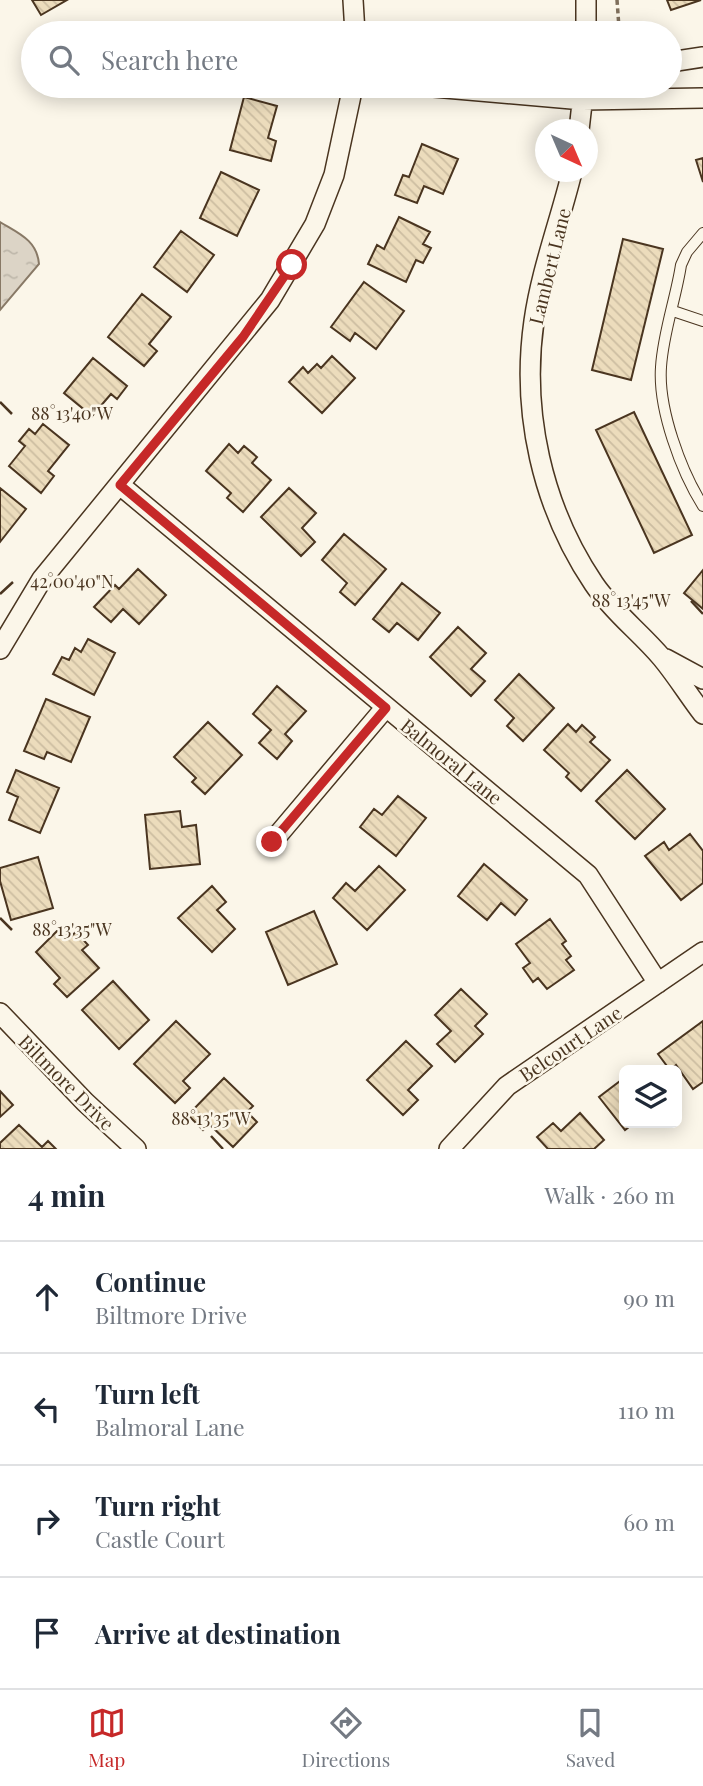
<!DOCTYPE html>
<meta charset="utf-8">
<style>
body{margin:0;font-family:"Playfair Display",serif;background:#f2f2f3;color:#1f2937}
.controls{position:absolute;right:21px;bottom:21px;display:grid;overflow:hidden;border-radius:10px;box-shadow:0 4px 18px #0003}
.controls button{width:63px;height:63px;display:grid;place-items:center;padding:0;border:0;border-bottom:2px solid #e0e1e3;background:#fff;color:#1f2937;font:35px sans-serif}
.compass{position:absolute;left:535px;top:119px;width:63px;height:63px;border-radius:50%;background:#fff;box-shadow:0 4px 18px #0003;rotate:136deg}
.stop{position:absolute;width:21px;height:21px;margin:-16px;border:5px solid #c62828;border-radius:50%;background:#fff}
.stop.end{background:#c62828;border-color:#fff;box-shadow:0 2px 7px #0008}
.list{margin:0;padding:0;list-style:none}
h2{display:flex;justify-content:space-between;align-items:center;height:91px;margin:0;padding:0 28px;font-size:30px}
h2 small{font-size:23px;font-weight:400;color:#747a83}
.list li{display:grid;grid-template-columns:46px 1fr auto;gap:21px;align-items:center;box-sizing:border-box;height:112px;padding:0 28px;border-top:2px solid #e0e1e3}
.list b{display:block;font-size:26px;white-space:nowrap}
.list p{margin:0;font-size:23px;white-space:nowrap;color:#747a83}
.list em{font-size:23px;font-style:normal;color:#747a83}
.icon{flex:none;width:38px;height:38px;fill:none;stroke:currentColor;stroke-width:2;stroke-linecap:round;stroke-linejoin:round}
.map{position:relative;flex:none;width:703px;height:1149px;overflow:hidden}
.search{position:absolute;background:#fff;box-shadow:0 4px 18px #0003;left:21px;right:21px;top:21px;height:77px;display:flex;align-items:center;gap:18px;box-sizing:border-box;padding:0 24px;border-radius:38px;color:#747a83;font-size:26px}
.sheet{height:539px;background:#fff}
nav{display:flex;justify-content:space-around;align-items:center;box-sizing:border-box;height:98px;border-top:2px solid #e0e1e3;background:#fff;font-size:19px;color:#747a83}
nav a{display:grid;justify-items:center;gap:4px}
nav .on{color:#c62828}
.map>svg:first-child{display:block}
.water{fill:url(#water-ripples);stroke:#887966;stroke-width:2}
.building{fill:url(#building-back-hatch);stroke:#4a3520;stroke-width:2}
.lines{fill:none;stroke-linecap:round;stroke-linejoin:round}
.service-casing{stroke:#4a3520;stroke-width:12}
.minor-casing{stroke:#4a3520;stroke-width:22}
.path{stroke:#7f6f5c;stroke-width:3.5;stroke-dasharray:5 3.5;stroke-linecap:butt}
.service{stroke:#fbf6e9;stroke-width:10}
.minor{stroke:#fbf6e9;stroke-width:19}
.route{stroke:#c62828;stroke-width:9}
.ticks{fill:none;stroke:#4a3520;stroke-width:2.5}
.labels{text-anchor:middle;dominant-baseline:central;stroke-width:5;stroke-linejoin:round;paint-order:stroke}
.street-label{font-size:19px;fill:#4a3520;stroke:#fbf6e9}
.ticks-label{font-size:18px;text-anchor:middle;fill:#4a3520;stroke:#fbf6e9;stroke-width:5;stroke-linejoin:round;paint-order:stroke}
</style>
<div class="map">
<svg width="703" height="1149" viewBox="0 0 703 1149">
<defs>
<pattern id="water-ripples" width="26" height="14" patternUnits="userSpaceOnUse" patternTransform="scale(1.75)"><rect width="26" height="14" fill="#dcd4c6"/><path d="M2 4q2-2 4 0t4 0M15 11q2-2 4 0t4 0" fill="none" stroke="#beb7aa"/></pattern>
<pattern id="building-back-hatch" width="6" height="6" patternUnits="userSpaceOnUse" patternTransform="scale(1.75)"><rect width="6" height="6" fill="#ecdcbc"/><path d="M-1 5l2 2M0 0l6 6M5-1l2 2" fill="none" stroke="#ccbda1"/></pattern>
</defs>
<rect width="100%" height="100%" fill="#fbf6e9"/>
<!-- water -->
<path class="water" d="M0,222c18,11 37,18 39,42l-39,46z"/>
<!-- building -->
<path class="building" d="M32,0h35l-26,15z
M667,0h34l-30,10z
M250,23l42,3 -1,7h-41z
M244,97l33,9 -9,32 8,3 -5,20 -41,-11z
M422,144l36,15 -15,35 -19,-8 -7,17 -22,-8 8,-20 6,2z
M703,158v24l-7,-22z
M221,172l38,18 -22,46 -37,-18z
M399,217l31,15 -7,12 8,4 -8,15 -7,-3 -10,22 -38,-18 9,-19 7,4z
M181,231l33,24 -27,37 -33,-25z
M623,239l40,10 -32,131 -39,-10z
M364,282l40,29 -28,38 -21,-16 -5,8 -19,-14z
M142,294l29,23 -22,27 8,7 -13,15 -36,-29z
M332,356l23,22 -33,35 -33,-31 14,-15 5,6 9,-9 4,4z
M93,358l34,28 -10,13 -6,-5 -19,22 -28,-23z
M634,412l58,123 -38,18 -58,-123z
M43,424l26,21 -21,26 6,5 -13,17 -32,-27 16,-20 -6,-5 10,-12 6,5z
M229,444l9,9 6,-7 13,11 -5,6 19,17 -28,32 -16,-14 4,-5 -25,-22z
M0,488l26,21 -26,33z
M289,488l27,25 -14,15 13,14 -14,14 -40,-39z
M344,534l42,35 -31,36 -15,-13 7,-9 -25,-23z
M138,569l28,26 -27,29 -16,-15 -12,13 -17,-15 21,-22 4,4z
M703,570v39l-19,-16z
M402,583l38,30 -22,27 -21,-17 -8,9 -16,-13z
M458,627l28,26 -15,16 14,12 -14,15 -41,-39z
M88,639l27,14 -21,42 -41,-21 9,-17 7,3 6,-12 6,4z
M519,674l35,34 -31,33 -16,-15 7,-8 -19,-18z
M277,686l29,25 -21,23 7,7 -15,18 -18,-16 12,-13 -18,-16z
M46,699l44,18 -19,45 -24,-10 -3,7 -20,-8z
M208,722l34,33 -37,39 -13,-12 4,-4 -22,-21z
M568,724l8,8 6,-7 13,12 -5,5 20,18 -29,31 -15,-14 3,-4 -25,-23z
M16,770l43,18 -19,45 -31,-13 9,-23 -11,-5z
M627,770l38,39 -30,30 -39,-38z
M398,796l28,22 -30,38 -36,-29 14,-18 8,6z
M180,811l2,16 14,-2 4,39 -50,5 -5,-54z
M690,834l13,17v32l-22,17 -36,-44 19,-14 5,8z
M38,857l15,51 -42,12 -11,-39v-13z
M484,864l43,36 -12,15 -14,-12 -14,17 -29,-24z
M379,866l26,24 -38,40 -34,-32 13,-15 9,8z
M212,886l14,16 -9,8 18,19 -23,23 -34,-34z
M314,911l23,53 -49,21 -22,-53z
M550,919l16,22 -4,3 9,12 -5,4 8,10 -27,19 -9,-11 -5,4 -10,-14 7,-5 -14,-19z
M61,927l9,10 6,-5 12,13 -6,5 17,18 -32,29 -13,-13 6,-6 -24,-26z
M113,981l36,39 -30,29 -37,-39z
M461,989l26,25 -12,12 8,8 -28,28 -18,-18 14,-13 -16,-16z
M176,1021l34,33 -27,27 7,7 -15,15 -41,-39z
M703,1021v61l-10,7 -17,-24 -6,5 -12,-16z
M406,1041l26,25 -24,24 10,10 -15,15 -36,-35z
M224,1078l29,28 -6,6 10,10 -24,25 -24,-23 -6,6 -15,-15z
M624,1078v45h10l-9,7 -26,-33z
M0,1091l13,14 -13,12z
M580,1113l24,27 -10,9h-46l-11,-12 16,-14 8,8z
M19,1125l23,22 6,-6 8,8h-56v-6z"/>
<g class="lines">
<defs>
<path id="service" d="M703,233l-16,19 -6,13c-5,33 -18,68 -20,102 -3,42 20,104 42,139
M673,311l30,10"/>
<path id="minor" d="M353,0l2,33
M586,0v33
M670,62l33,-5
M422,86l161,14 120,-2
M579,130l5,-44
M572,172c-12,49 -31,99 -38,149 -13,91 8,186 60,263 19,28 46,48 68,74 15,18 27,38 41,56
M120,485l468,390 70,108
M0,649l42,-70 228,-279 45,-76 19,-49 19,-89
M666,659l37,20
M272,842l114,-135
M0,1013l85,89 51,47
M449,1149l58,-63 196,-134"/>
</defs>
<!-- service casing -->
<use href="#service" class="service-casing"/>
<!-- minor casing -->
<use href="#minor" class="minor-casing"/>
<!-- path -->
<path class="path" d="M617,0l2,28"/>
<!-- service -->
<use href="#service" class="service"/>
<!-- minor -->
<use href="#minor" class="minor"/>
</g>
<g class="lines">
<!-- route -->
<path class="route" d="M272,842l114,-134 -266,-223 123,-148 49,-72"/>
</g>
<!-- ticks -->
<path class="ticks" d="M0,402l12,12M0,594l13,-12M691,601l12,13M0,918l12,12M211,1136l12,13"/>
<g class="labels">
<!-- street labels -->
<g class="street-label">
<text transform="translate(549 266) rotate(-76)">Lambert Lane</text>
<text transform="translate(452 761) rotate(39)">Balmoral Lane</text>
<text transform="translate(570 1043) rotate(-34)">Belcourt Lane</text>
<text transform="translate(67 1082) rotate(45)">Biltmore Drive</text>
</g>
</g>
<g class="ticks-label">
<text x="72" y="420">88°13'40"W</text>
<text x="72" y="588">42°00'40"N</text>
<text x="631" y="607">88°13'45"W</text>
<text x="72" y="936">88°13'35"W</text>
<text x="211" y="1125">88°13'35"W</text>
</g>
</svg>
<div class="controls">
<button><svg class="icon" aria-label="layers" viewBox="0 0 24 24"><path d="M12 4l9 5-9 5-9-5zM3 14l9 5 9-5"/></svg></button>
</div>
<svg class="compass" viewBox="-18 -18 36 36"><path d="M0-13l5 13h-10z" fill="#e53935"/><path d="M0 13l5-13h-10z" fill="#747a83"/></svg>
<div class="stop" style="left:292px;top:265px"></div>
<div class="stop end" style="left:272px;top:842px"></div>
<div class="search"><svg class="icon" aria-label="search" viewBox="0 0 24 24"><circle cx="10" cy="10" r="6"/><path d="M15 15l6 6"/></svg>Search here</div>
</div>
<section class="sheet">
<h2>4 min<small>Walk · 260 m</small></h2>
<ul class="list">
<li><svg class="icon" aria-label="ahead" viewBox="0 0 24 24"><path d="M12 20V5M6 11l6-6 6 6"/></svg><div><b>Continue</b><p>Biltmore Drive</p></div><em>90 m</em></li>
<li><svg class="icon" aria-label="left" viewBox="0 0 24 24"><path d="M17 20v-9H6M10 6l-5 5 5 5"/></svg><div><b>Turn left</b><p>Balmoral Lane</p></div><em>110 m</em></li>
<li><svg class="icon" aria-label="right" viewBox="0 0 24 24"><path d="M7 20v-9h11M14 6l5 5-5 5"/></svg><div><b>Turn right</b><p>Castle Court</p></div><em>60 m</em></li>
<li><svg class="icon" aria-label="arrive" viewBox="0 0 24 24"><path d="M6 21V4h12l-3 4 3 4H6"/></svg><div><b>Arrive at destination</b></div></li>
</ul>
</section>
<nav>
<a class="on"><svg class="icon" aria-label="map" viewBox="0 0 24 24"><path d="M3 6l6-2 6 2 6-2v14l-6 2-6-2-6 2zM9 4v14M15 6v14"/></svg>Map</a>
<a><svg class="icon" aria-label="directions" viewBox="0 0 24 24"><path d="M12 3l9 9-9 9-9-9zM9 14v-3h6M13 9l2 2-2 2"/></svg>Directions</a>
<a><svg class="icon" aria-label="saved" viewBox="0 0 24 24"><path d="M7 4h10v16l-5-4-5 4z"/></svg>Saved</a>
</nav>
